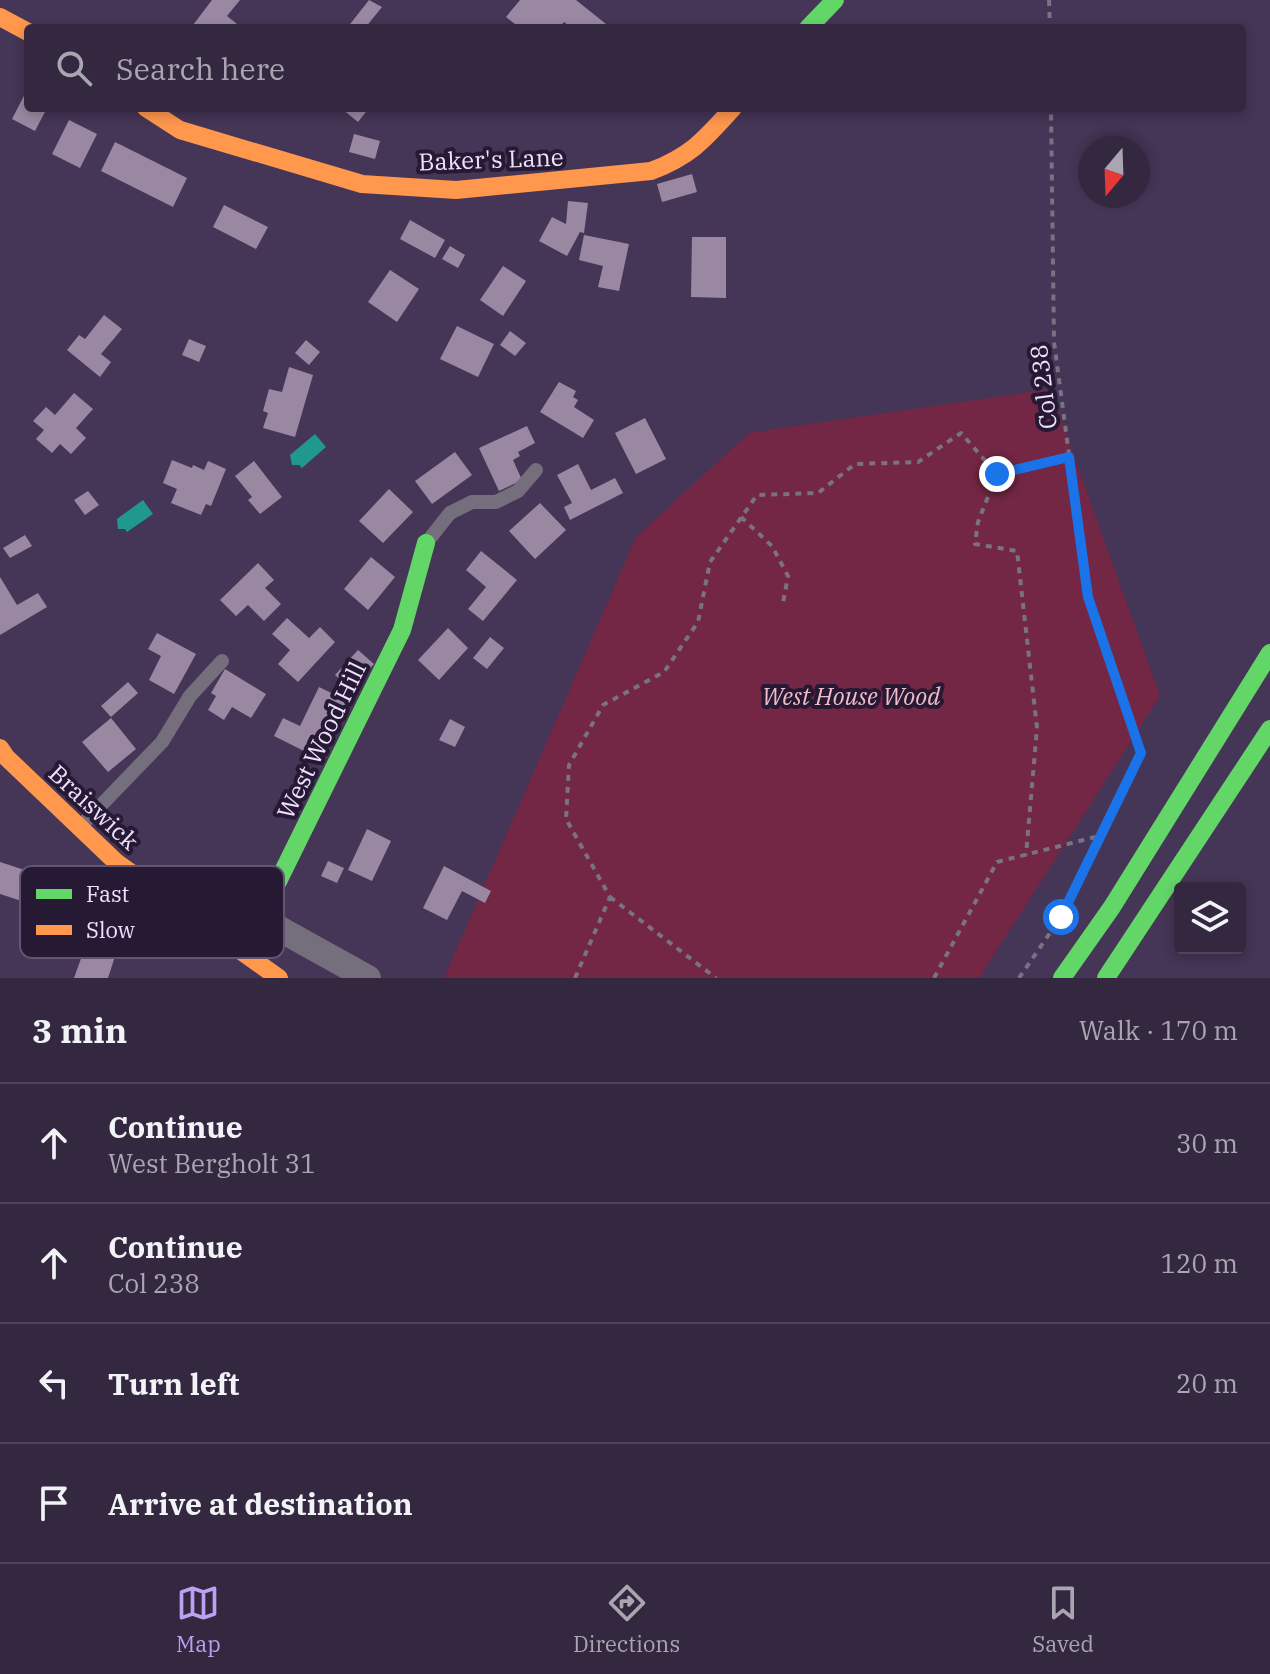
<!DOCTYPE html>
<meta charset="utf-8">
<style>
body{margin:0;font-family:"IBM Plex Serif",serif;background:#3f344b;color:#f1f3f6}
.controls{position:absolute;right:24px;bottom:24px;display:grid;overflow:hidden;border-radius:8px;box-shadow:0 4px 12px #0003}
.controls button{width:72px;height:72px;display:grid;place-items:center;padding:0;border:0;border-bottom:2px solid #4e4459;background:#342840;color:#f1f3f6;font:40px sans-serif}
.compass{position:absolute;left:1078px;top:136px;width:72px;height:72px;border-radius:50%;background:#342840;box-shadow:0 4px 12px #0003;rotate:199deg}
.stop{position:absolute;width:24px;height:24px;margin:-18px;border:6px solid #1a73e8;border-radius:50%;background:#fff}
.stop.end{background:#1a73e8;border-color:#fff;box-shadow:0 2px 8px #0008}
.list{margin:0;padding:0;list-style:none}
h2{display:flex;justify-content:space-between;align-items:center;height:104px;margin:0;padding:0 32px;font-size:34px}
h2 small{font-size:26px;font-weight:400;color:#a9a6b1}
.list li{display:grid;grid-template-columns:52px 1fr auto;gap:24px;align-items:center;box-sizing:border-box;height:120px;padding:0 32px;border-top:2px solid #4e4459}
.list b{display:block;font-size:30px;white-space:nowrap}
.list p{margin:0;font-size:26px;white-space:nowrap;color:#a9a6b1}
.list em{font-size:26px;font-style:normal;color:#a9a6b1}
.icon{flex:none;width:44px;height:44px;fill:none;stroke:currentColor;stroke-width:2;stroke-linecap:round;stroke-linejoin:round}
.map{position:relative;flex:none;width:1270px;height:978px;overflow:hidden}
.search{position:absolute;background:#342840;box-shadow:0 4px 12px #0003;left:24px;right:24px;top:24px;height:88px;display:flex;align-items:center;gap:20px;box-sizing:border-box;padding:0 28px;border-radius:8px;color:#a9a6b1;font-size:30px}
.sheet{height:584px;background:#342840}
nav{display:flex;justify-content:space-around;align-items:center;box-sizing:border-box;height:112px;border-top:2px solid #4e4459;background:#342840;font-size:22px;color:#a9a6b1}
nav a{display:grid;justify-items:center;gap:4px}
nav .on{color:#bca0f2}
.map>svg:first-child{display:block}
.green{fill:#732744}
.water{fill:#21988f}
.building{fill:#9a88a2}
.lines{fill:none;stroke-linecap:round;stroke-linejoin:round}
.path{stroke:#797281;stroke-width:4;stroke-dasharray:6 6;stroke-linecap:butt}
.lane{stroke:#756e7c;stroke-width:14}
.street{stroke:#756e7c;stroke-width:26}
.fast{stroke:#63d668;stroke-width:18}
.slow{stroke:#ff974d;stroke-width:18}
.route{stroke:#1a73e8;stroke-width:10}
.labels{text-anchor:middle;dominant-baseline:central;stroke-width:8;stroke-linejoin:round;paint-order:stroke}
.street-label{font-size:24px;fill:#ede1fe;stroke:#261934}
.park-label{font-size:24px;font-style:italic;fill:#f3bbc7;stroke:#261934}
.key{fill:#261934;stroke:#625571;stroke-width:2}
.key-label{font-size:22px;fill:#ede1fe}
</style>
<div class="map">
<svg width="1270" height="978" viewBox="0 0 1270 978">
<rect width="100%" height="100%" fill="#453556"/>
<!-- green -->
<path class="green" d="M1050,389l110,307 -181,282h-535l192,-441 113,-104z"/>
<!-- water -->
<path class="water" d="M315,434l11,13 -24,21 -3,-3h-7l-2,-10z
M143,500l10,14 -26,18 -2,-3h-7l-1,-10z"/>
<!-- building -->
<path class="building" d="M212,0h28l-13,16 15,12h-46l-3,-3z
M369,0l13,7 -17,21h-18z
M520,0h56l35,28h-40l-7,-6 -5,6h-39l-14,-11z
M28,88v20h19l-12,23 -23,-12z
M341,108h28l-11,14z
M69,120l28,14 -17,34 -28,-14z
M354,134l26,7 -5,18 -26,-7z
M115,142l72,36 -14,29 -72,-36z
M692,174l5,18 -35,10 -5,-18z
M568,201l20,2 -4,30 -4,-1 -13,24 -28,-15 13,-24 14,7z
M224,205l44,22 -12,22 -43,-22z
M410,220l35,20 -10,18 -35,-19z
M584,235l45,9 -10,47 -21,-4 5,-21 -24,-6z
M692,237h34v61l-35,-1z
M450,246l15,9 -7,13 -16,-9z
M503,266l23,15 -23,35 -23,-16z
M390,270l29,19 -22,33 -29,-20z
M104,315l18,14 -21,25 10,8 -11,15 -33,-27 12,-15 6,4z
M457,326l37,18 -16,33 -38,-18z
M510,331l16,12 -11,13 -15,-11z
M189,339l17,7 -7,16 -17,-7z
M306,340l14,12 -11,13 -14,-12z
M289,367l24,8 -18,62 -32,-9 5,-15 -5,-2 6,-22 13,3z
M559,382l17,9 -3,6 5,3 -4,7 20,13 -11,18 -43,-26z
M74,393l19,16 -17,19 10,10 -15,16 -11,-10 -8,9 -16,-14 8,-9 -11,-9 13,-14 9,8z
M645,418l21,41 -30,15 -21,-41z
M527,426l8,17 -17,9 2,4 -7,4 9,20 -23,11 -20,-43z
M455,452l17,23 -40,29 -17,-23z
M172,460l20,8 1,-3 11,5 4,-9 18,8 -15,37 -5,-2 -5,11 -30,-12 6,-14 -14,-6z
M254,461l28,36 -22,17 -12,-14 4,-3 -17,-21z
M578,464l13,26 24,-12 8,15 -53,27 -6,-13 8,-4 -15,-28z
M389,489l24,23 -30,31 -24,-22z
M88,491l11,14 -14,10 -11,-15z
M540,503l26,27 -31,29 -26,-28z
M25,535l7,11 -22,12 -7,-10z
M481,551l36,29 -34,41 -15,-12 18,-22 -20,-17z
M371,557l24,20 -27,33 -24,-21z
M258,563l16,17 -9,8 16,16 -17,17 -16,-16 -12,11 -16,-16z
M0,577l17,28 21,-12 9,14 -47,28z
M287,618l22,20 11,-11 15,15 -37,40 -20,-18 12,-14 -18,-16z
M448,628l20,20 -29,32 -21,-20z
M157,633l39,21 -22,40 -25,-14 12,-24 -13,-7z
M490,637l14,11 -17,21 -14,-11z
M358,650l16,14 -23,26 -16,-15z
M225,669l41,25 -15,24 -19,-11 -8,13 -16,-10 8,-14 -5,-3z
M128,682l10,11 -27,24 -10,-11z
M319,687l31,15 -17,35 -6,-3 -11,23 -42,-21 9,-18 17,8z
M111,718l25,31 -28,23 -26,-30z
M450,719l15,8 -10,20 -16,-7z
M367,829l24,12 -19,40 -24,-11z
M328,861l16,7 -7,15 -16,-7z
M0,862l40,13 -9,29 -31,-10z
M444,866l47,25 -6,12 -23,-12 -15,29 -24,-12z
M92,928l29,10 -13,40h-34z"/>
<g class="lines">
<!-- path -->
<path class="path" d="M1049,0l1,28
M997,474l72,-17
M741,517l31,29 16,30 -5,27
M610,897l106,81
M575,978l35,-81 -44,-78 3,-54 34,-60 61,-33 34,-50 12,-60 47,-67 61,-2 37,-29 63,-2 43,-29 36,41 -19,48 -3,22 42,7 20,177 -11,127
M934,978l63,-116 106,-27
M1019,978l42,-61 80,-164 -53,-156 -34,-255 -3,-234"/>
<!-- lane -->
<path class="lane" d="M427,542l23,-29 22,-11h24l22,-11 18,-21
M80,827l82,-85 28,-46 32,-35"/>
<!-- street -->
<path class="street" d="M260,918l108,60"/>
<!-- fast -->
<path class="fast" d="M808,28l27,-28
M237,948l23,-30 142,-288 24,-87
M1062,978l50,-71 158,-254
M1106,978l164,-249"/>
<!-- slow -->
<path class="slow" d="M0,17l28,15
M146,108l34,22 182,54 94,6 195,-19c40,-15 54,-32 82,-63
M0,748l6,9 110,105 163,116"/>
</g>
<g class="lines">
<!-- route -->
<path class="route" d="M997,474l72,-17 19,140 53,156 -80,164"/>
</g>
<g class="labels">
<!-- street labels -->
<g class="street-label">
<text transform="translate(491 159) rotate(-2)">Baker's Lane</text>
<text transform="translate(1043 387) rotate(-97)">Col 238</text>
<text transform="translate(321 740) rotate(-64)">West Wood Hill</text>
<text transform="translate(94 807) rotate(43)">Braiswick</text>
</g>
<!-- park labels -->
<g class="park-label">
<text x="851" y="696">West House Wood</text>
</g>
</g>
<!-- legend -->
<rect x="20" y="866" width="264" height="92" rx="12" class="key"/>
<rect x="36" y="889" width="36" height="10" fill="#63d668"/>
<rect x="36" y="925" width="36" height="10" fill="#ff974d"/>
<g class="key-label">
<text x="86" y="902">Fast</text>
<text x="86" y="938">Slow</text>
</g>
</svg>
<div class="controls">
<button><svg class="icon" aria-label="layers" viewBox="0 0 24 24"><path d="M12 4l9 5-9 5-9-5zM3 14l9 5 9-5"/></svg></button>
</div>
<svg class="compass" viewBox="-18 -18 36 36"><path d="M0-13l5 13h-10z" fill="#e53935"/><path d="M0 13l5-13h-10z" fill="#a9a6b1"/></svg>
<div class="stop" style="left:1061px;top:917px"></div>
<div class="stop end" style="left:997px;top:474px"></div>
<div class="search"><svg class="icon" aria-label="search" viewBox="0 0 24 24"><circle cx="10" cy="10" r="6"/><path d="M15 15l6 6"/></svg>Search here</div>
</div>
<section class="sheet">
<h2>3 min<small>Walk · 170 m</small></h2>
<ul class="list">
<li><svg class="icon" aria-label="ahead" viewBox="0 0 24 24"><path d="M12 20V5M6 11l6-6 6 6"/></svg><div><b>Continue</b><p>West Bergholt 31</p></div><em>30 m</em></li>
<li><svg class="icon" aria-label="ahead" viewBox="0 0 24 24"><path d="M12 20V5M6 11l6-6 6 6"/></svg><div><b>Continue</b><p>Col 238</p></div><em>120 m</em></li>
<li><svg class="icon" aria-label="left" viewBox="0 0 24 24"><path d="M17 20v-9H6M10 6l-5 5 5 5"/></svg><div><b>Turn left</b></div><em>20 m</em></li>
<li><svg class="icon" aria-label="arrive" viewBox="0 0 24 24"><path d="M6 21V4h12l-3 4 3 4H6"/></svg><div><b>Arrive at destination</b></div></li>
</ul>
</section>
<nav>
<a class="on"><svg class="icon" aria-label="map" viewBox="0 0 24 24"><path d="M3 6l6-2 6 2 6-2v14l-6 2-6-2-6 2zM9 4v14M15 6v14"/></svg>Map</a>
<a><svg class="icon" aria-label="directions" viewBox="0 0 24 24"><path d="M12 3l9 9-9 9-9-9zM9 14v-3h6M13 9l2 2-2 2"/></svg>Directions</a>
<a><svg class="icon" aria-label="saved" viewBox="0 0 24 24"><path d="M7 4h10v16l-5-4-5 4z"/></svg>Saved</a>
</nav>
